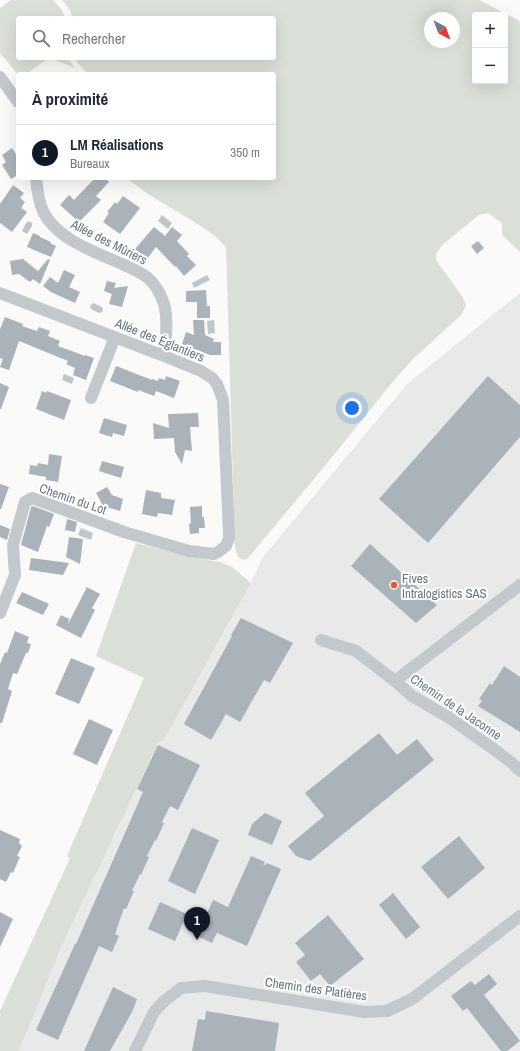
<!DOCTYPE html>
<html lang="fr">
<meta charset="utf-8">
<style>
body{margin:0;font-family:"Archivo Narrow",sans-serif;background:#f2f2f3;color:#1f2937}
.controls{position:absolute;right:12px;top:12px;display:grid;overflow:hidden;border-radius:4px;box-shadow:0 4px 16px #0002}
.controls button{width:36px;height:36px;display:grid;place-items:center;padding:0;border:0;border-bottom:1px solid #e0e1e3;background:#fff;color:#1f2937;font:20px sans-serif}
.compass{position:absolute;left:424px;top:12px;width:36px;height:36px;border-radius:50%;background:#fff;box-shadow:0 4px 16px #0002;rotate:139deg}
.you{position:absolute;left:352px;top:408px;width:14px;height:14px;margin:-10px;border:3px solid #fff;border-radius:50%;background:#1a73e8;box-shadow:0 0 0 6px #1a73e833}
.badge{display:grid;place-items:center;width:26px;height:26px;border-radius:50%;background:#111827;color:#fff;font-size:13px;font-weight:700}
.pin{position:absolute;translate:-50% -33px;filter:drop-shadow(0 1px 2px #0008)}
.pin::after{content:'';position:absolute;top:21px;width:14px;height:12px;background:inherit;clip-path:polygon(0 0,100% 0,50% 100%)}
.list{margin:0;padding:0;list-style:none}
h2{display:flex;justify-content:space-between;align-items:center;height:52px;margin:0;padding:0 16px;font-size:17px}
h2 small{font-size:13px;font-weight:400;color:#747a83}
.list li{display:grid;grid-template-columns:26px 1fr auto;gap:12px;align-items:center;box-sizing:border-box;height:56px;padding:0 16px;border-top:1px solid #e0e1e3}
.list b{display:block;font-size:15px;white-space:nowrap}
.list p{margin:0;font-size:13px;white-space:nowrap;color:#747a83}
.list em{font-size:13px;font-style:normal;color:#747a83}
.icon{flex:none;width:22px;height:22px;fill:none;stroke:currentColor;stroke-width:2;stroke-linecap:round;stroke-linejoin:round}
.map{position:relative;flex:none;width:520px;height:1051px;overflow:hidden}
.search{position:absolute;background:#fff;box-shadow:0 4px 16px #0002;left:16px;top:16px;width:260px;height:44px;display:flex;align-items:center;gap:10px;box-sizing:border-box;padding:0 14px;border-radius:4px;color:#747a83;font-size:15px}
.panel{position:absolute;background:#fff;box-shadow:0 4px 16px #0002;left:16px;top:72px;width:260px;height:108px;border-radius:4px}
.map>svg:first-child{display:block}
.built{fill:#e8e9e9}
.green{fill:#dadfd7;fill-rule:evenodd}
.water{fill:#bbc7cb}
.building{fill:#aab3b9}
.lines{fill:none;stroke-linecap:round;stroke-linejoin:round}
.minor{stroke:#c3c8cc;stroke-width:12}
.poi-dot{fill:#e4572e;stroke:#fff;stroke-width:1.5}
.labels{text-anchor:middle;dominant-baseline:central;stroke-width:4;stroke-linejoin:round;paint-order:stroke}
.street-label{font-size:13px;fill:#657683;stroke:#fff}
.poi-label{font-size:13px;fill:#657683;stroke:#fff;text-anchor:start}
</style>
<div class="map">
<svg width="520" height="1051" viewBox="0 0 520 1051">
<rect width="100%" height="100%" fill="#fafaf8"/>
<!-- built -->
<path class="built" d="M520,293v758h-501l45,-110 94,-198 6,-3 86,-155 13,-28 144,-173z"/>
<!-- green -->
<path class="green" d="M11,0h42c5,5 11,11 12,18h-47v40h50l7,10 -26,-10 -23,16h-8v1l-18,-22v-45z
M62,0h417l41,21v231l-18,-17v-12l-14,-10 -9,2 -37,30 -6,9v6l26,36 4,9 -5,10 -49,45 -21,24 -72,89 -72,86 -4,1 -5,-3 -3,-10 -9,-300 -12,-12 -21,-14 -42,-25 -25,-18h148v-104h-186l-11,-12 -2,-4h199v-40h-201l-4,-10zM475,15h30v66h-30zM430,18h24v24h-24z
M136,543l55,14 29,5 12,5 19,16 -87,157 -6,3 -94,198 -45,110h-19v-40l70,-153 -3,-2 77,-178 -48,-22z"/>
<!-- water -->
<path class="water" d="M162,215l10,8 -4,6 -10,-8z
M29,221l3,2v3l-5,8 -5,-3 4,-8z
M207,275l3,5 -16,8 -2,-5z
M93,303l9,4 1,3 -1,2 -3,1 -8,-4 -1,-3z
M214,320l1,13 -7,1 -1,-13z
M64,374l10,4 -2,6 -10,-4z
M81,528l12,5 -2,7 -13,-5z"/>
<!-- building -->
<path class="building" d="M12,148l6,9v18l-7,4 -9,-14 4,-3 -4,-7z
M95,178h10l4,4 -13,14 5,4 -22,22 -19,-17 9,-10 5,5z
M13,185l11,8 -4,5 5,4 -4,6 6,4 -15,20 -12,-9v-19z
M123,196l17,12 -20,26 -17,-12 6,-9 -2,-1 8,-10 2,2z
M154,227l11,9 7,-9 10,8 -5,6 12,13 -2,2 9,9 -12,11 -8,-10 -1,1 -19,-20 -9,12 -12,-10z
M33,233l7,3v1l11,5 -1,1 6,3 -5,11 -24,-10z
M478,241l6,7 -7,6 -6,-8z
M23,259l15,12 10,-12 2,1 -10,24 -7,-5 -3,3 -11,-8 -7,1 -2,-14z
M64,270l11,5 -6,12 11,5 -5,11 -24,-11 -8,-6 7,-9 8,6z
M107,281l9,2 -2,5 14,-2 -6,21 -13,-3 3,-10 -8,-3z
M206,290l1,16h3v12h-13v-16h-11v-11z
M5,317l18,7 -1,2 15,5 2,-4 11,4 -2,5 12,5 -2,5 27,10v-1l9,3 -8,22 -13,-5 2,-7 -9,-4 2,-3 -49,-20 -10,29 -9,-3 3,-8 -3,-1v-29z
M193,320h11l1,15 9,4 -1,3h8v13h-11l-28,-11 4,-12 8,3z
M116,366l36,14v-1l6,2 1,-3 6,2 1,-4 14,5 -6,17 -18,-7 -2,5 -16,-6v2l-28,-11z
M488,376l32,29v32l-92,106 -49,-44z
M0,383l9,4 -8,22h-1z
M42,391l4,2 1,-2 24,9 -7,20 -28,-11z
M198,413l1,14h-9l2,24 -7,-1 -3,14 -7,-12 -1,-14 -20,1 -1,-16 16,5 -1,-14z
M104,418l23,7 -3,11 -11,-3 -1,4 -13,-4z
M49,454l13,2 -4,26 -12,-2v-3l-17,-3 1,-9 7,1 1,-3 10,2z
M102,461l22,6 -3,11 -22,-7z
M0,484l9,3 -8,22h-1z
M107,487l5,8 11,4 -3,12 -17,-5 -7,-13z
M146,490l15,3v5l14,2 -3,15 -14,-2 -1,4 -15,-3z
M33,506l21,8 -5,13 -2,-1 -9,26 -17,-7 10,-38z
M202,506v11h2l1,11h-6v5l-9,1 -1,-10 2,-1 -1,-16z
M67,519l10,3 -2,10 -10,-2z
M0,525l10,4 -3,11 -7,-3z
M69,537l14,2 -3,25 -14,-7z
M370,544l67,61 -21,18 -65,-57z
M31,558l38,5 -6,12 -34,-5z
M87,587l13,7 -8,14 3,2 -14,28 -25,-13 5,-10 8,4 -1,5z
M22,592l27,12 -6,11 -27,-12z
M241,618l52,25 -23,40 -6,-3 -24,42 -14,-8 -15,26 -27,-16 48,-88 -1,-1z
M15,631l14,6 -2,6 4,1 -3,9h-2l-9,21 -4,-1 -5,16 4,2 -10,32h-2v-59l5,-12 2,1z
M71,658l24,10 -16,36 -24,-10z
M504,666l16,11v55l-42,-26 4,-5 -3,-2 11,-16 2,2z
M89,719l24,11 -16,35 -24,-11z
M379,733l18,22 20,-16 17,21 -124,101 -14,-5 -8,-10 36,-30 -19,-23z
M158,745l42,20 -22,45 -8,-4 -8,16 2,1 -8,18 -1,-1 -8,16 2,1 -8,18 -1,-1 -8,17h2l-8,18 -2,-1 -9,26 4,2 -7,16 -13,-6 -41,94 -22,-10 39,-86h1l67,-152 -6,-3z
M265,813l17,8 -10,24 -24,-10 4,-11z
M192,828l27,12 -24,54 -27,-13z
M0,830l20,9 -1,4 3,3 -5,10 3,1 -7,16 -2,-1 -5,10 -6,-3z
M459,836l26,32 -37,31 -27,-32z
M251,856l14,6 -2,4 4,-3 14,6 -34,77 -30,-13 -5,10 -15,-7 16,-36 15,7z
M393,893l27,34 -14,12 -27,-34z
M160,902l27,12 -12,27 -27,-12z
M0,912l13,7 -13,28z
M328,915l36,44 -34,27 -10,-12 -9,7 -15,-19 9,-7 -10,-12z
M489,974l8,10 -13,11 36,46 -13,10h-6l-34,-43 -4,3 -12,-15 20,-15 4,4z
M113,987l24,12 -5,13 -22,39h-26z
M206,1011l73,12 -4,28h-83l6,-32 7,1z"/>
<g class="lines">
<!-- minor -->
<path class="minor" d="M0,77l18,25
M36,178c1,11 2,22 7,33 13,28 52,41 79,53 9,4 19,8 26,14 8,7 13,17 16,26 4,14 2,37 0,52
M0,293l164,63 37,15 11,7 5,6 6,16 6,133v5l-3,8 -8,6 -4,2 -25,-3 -65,-19 -92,-34 -7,4 -12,43 2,30 -15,38
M91,398l24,-61
M520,585l-125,96 17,15 36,21 47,33 17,13 8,8
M321,640l35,11 39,30
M135,1051l19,-39 9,-10 18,-14 24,-2 159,26 23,-1 25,-12 108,-83"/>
</g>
<!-- markers -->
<circle class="poi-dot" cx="394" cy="585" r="4"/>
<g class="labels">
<!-- street labels -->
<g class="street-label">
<text transform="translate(109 242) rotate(27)">Allée des Mûriers</text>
<text transform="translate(160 340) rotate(22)">Allée des Églantiers</text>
<text transform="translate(73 499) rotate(19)">Chemin du Lot</text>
<text transform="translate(456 707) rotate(34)">Chemin de la Jaconne</text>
<text transform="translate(316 989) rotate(8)">Chemin des Platières</text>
</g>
<!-- poi labels -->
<g class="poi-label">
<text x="402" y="578">Fives<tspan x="402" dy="15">Intralogistics SAS</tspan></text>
</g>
</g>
</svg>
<div class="controls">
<button>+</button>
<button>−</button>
</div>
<svg class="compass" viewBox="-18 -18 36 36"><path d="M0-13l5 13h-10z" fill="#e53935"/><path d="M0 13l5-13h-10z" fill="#747a83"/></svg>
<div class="you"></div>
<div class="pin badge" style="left:197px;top:940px">1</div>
<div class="search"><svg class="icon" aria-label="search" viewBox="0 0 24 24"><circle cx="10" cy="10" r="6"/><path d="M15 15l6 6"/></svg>Rechercher</div>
<section class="panel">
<h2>À proximité<small></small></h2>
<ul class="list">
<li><span class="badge">1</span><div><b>LM Réalisations</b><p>Bureaux</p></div><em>350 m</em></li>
</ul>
</section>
</div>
